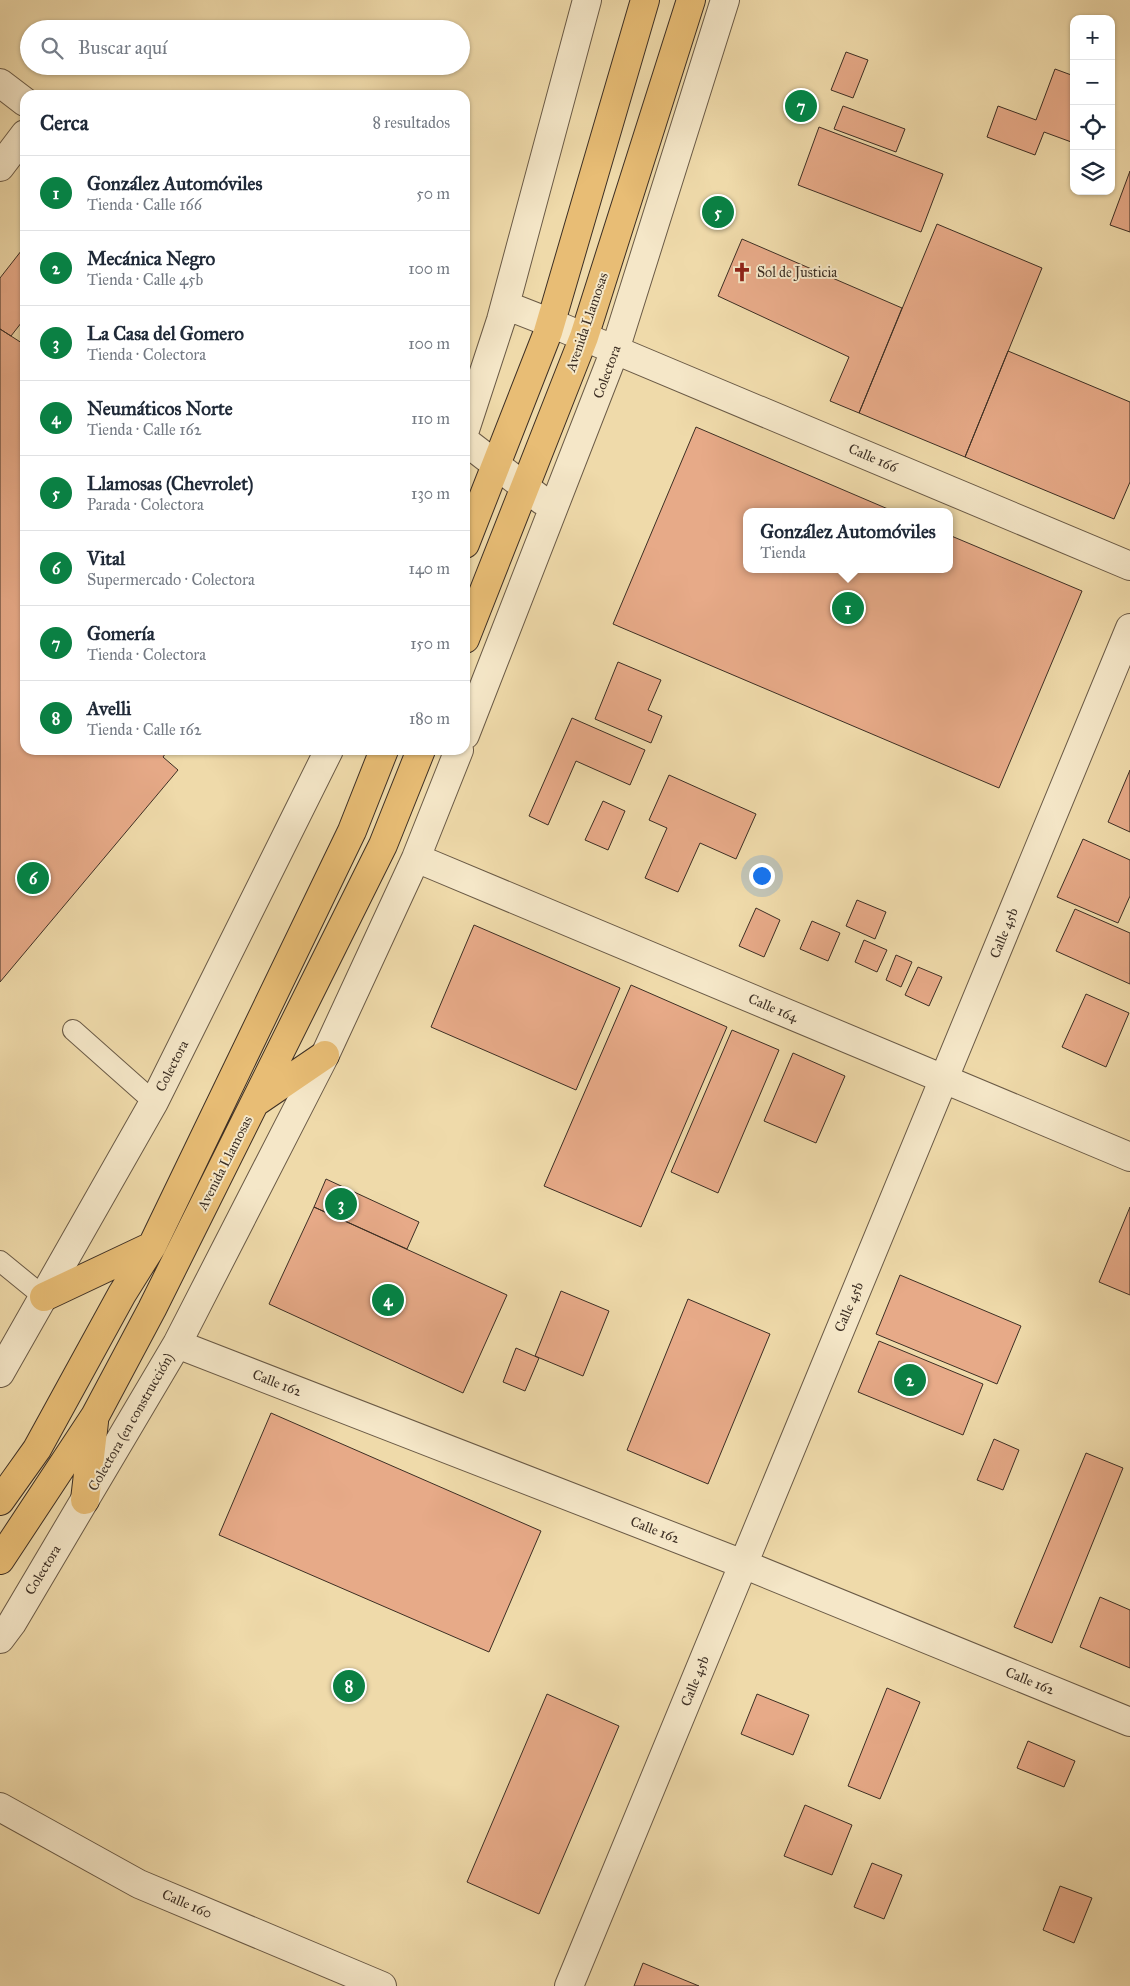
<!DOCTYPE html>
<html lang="es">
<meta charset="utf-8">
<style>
body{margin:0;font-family:"IM FELL Great Primer",serif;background:#f2f2f3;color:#1f2937}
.controls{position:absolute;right:15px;top:15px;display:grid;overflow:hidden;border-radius:10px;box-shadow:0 1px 4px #0004}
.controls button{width:45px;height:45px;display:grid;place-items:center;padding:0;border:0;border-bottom:1px solid #e0e1e3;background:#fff;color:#1f2937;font:25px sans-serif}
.you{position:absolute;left:761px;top:875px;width:18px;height:18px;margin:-12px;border:4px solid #fff;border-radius:50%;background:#1a73e8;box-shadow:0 0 0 8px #1a73e833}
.badge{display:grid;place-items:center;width:32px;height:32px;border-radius:50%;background:#0b8043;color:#fff;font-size:16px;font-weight:700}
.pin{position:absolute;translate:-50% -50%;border:2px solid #fff;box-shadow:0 1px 5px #0006}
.popup{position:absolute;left:743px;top:508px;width:210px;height:65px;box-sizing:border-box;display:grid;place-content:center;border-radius:10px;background:#fff;filter:drop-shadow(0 1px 4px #0005);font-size:16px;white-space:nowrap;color:#747a83}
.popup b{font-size:19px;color:#1f2937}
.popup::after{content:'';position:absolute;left:50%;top:100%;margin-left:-10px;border:10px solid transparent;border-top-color:#fff}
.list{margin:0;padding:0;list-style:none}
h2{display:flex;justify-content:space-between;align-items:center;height:65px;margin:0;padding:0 20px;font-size:21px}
h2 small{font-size:16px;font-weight:400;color:#747a83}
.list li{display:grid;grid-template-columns:32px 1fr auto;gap:15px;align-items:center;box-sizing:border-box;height:75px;padding:0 20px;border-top:1px solid #e0e1e3}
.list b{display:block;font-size:19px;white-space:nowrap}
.list p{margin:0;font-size:16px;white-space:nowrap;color:#747a83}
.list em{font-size:16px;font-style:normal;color:#747a83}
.icon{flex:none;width:28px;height:28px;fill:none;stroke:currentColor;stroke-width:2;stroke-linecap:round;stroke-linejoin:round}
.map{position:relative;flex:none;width:1130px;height:1986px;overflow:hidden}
.search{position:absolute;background:#fff;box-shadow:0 1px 4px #0004;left:20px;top:20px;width:450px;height:55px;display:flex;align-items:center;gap:12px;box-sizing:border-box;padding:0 18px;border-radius:28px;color:#747a83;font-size:19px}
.panel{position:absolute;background:#fff;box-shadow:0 1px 4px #0004;left:20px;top:90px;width:450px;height:665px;border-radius:15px}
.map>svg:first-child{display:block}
.building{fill:#e7aa88;stroke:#3d2f24}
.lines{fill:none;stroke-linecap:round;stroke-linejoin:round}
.lane-casing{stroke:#6a5a46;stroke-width:22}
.street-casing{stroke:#6a5a46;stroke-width:30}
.highway-casing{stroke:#3d2f24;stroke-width:30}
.lane{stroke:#f5e7c8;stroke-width:20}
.street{stroke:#f5e7c8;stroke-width:28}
.highway{stroke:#e8bd75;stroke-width:28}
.labels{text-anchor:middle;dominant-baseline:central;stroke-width:4;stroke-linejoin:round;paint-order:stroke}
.poi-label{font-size:14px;fill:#3d2f24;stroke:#f5e7c8;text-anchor:start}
.street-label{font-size:14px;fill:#3d2f24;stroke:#f5e7c8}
</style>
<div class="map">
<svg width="1130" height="1986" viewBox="0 0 1130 1986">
<rect width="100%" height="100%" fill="#efdaaa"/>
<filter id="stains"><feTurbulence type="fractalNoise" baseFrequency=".004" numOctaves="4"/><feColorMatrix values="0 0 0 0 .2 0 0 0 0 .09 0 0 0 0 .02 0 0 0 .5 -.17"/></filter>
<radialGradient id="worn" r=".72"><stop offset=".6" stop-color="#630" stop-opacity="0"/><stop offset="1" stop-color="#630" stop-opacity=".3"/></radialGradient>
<!-- building -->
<path class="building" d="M846,52l22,8 -15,38 -22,-8z
M1055,69l19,7v67l-30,-11 -9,23 -48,-18 11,-31 38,14z
M843,106l62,23 -9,23 -62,-23z
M819,127l124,47 -22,58 -123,-47z
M1130,171v61l-20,-7z
M937,224l105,44 -77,189 -106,-44z
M742,239l160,69 -43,105 -29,-12 19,-44 -131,-61z
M25,246v72l-14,18 -11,-7v-51z
M0,329l25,16v405h143l-5,7 15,13 -178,212z
M1008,351l122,51v80l-16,37 -149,-62z
M696,427l199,85h-148v57h202v-34l133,56 -83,197 -386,-164z
M618,662l43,18 -13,30 14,6 -11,27 -56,-24z
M572,718l73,32 -15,35 -54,-24 -28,64 -19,-9z
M1130,770v62l-22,-10z
M669,775l87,39 -20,45 -36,-16 -22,49 -33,-14 22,-50 -18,-8z
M603,801l22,10 -17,39 -23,-10z
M1083,839l47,21v36l-12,27 -61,-26z
M857,900l29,12 -11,27 -29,-13z
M756,908l24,12 -16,37 -25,-11z
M1075,909l55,24v51l-74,-33z
M812,921l28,12 -12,28 -28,-12z
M474,925l146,63 -44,102 -145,-63z
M864,940l23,10 -10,22 -22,-10z
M896,955l16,7 -11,25 -15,-7z
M918,967l24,10 -13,29 -24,-11z
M631,985l96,42 -86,200 -97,-41z
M1086,994l43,19 -23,54 -44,-20z
M732,1030l47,20 -61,143 -47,-21z
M793,1053l52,23 -29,67 -52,-22z
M326,1179l93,43 -12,27 -93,-42z
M314,1207l193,88 -44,98 -194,-89z
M1130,1207v88l-31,-13z
M900,1275l121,51 -24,58 -121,-50z
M561,1291l48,20 -26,65 -48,-20z
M688,1299l82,35 -62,150 -81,-34z
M879,1341l104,43 -20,51 -105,-43z
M516,1348l23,10 -14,33 -22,-9z
M271,1413l270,118 -52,121 -270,-117z
M994,1439l25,11 -16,40 -26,-10z
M1086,1453l37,15 -71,175 -38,-16z
M1100,1597l30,13v58l-50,-21z
M887,1688l33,14 -40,97 -32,-13z
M547,1694l72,32 -80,188 -72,-32z
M757,1694l52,21 -16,40 -52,-21z
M1028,1741l47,20 -11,26 -47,-19z
M805,1805l47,20 -20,50 -48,-19z
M872,1863l30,12 -18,44 -30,-12z
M1060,1886l32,12 -18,45 -31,-13z
M643,1963l56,23h-65z"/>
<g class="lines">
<defs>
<path id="lane" d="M73,1030l81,72
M0,1261l44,36"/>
<path id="street" d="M0,83l25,19
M0,167l25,-33
M505,305l46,18 579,243
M465,430l36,-110 86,-320
M465,441l78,60
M465,735l150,-385 110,-350
M416,858l714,299
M177,1344l566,220 387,158
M0,1373l154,-271 175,-352
M0,1639l12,-16 165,-279 148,-289 91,-197 43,-108
M0,1807l139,77 243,102
M569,1986l561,-1358"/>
<path id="highway" d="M465,544l83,-212 97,-332
M465,639l119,-302 107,-337
M256,1102l69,-47
M44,1297l108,-51
M85,1500l9,-78
M0,1501l37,-52 85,-155 30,-48 200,-415 32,-81
M0,1560l95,-144 57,-107 231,-464 38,-95"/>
</defs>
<!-- lane casing -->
<use href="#lane" class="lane-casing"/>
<!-- street casing -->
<use href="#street" class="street-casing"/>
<!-- highway casing -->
<use href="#highway" class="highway-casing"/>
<!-- lane -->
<use href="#lane" class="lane"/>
<!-- street -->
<use href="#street" class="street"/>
<!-- highway -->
<use href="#highway" class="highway"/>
</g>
<!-- icons -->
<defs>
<symbol id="church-bare" viewBox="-9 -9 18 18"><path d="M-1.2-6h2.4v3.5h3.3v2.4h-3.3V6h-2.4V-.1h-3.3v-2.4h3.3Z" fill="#8f2418" stroke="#f5e7c8" stroke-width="2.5" paint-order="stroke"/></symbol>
</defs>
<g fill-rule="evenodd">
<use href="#church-bare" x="728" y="258" width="28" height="28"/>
</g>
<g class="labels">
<!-- poi labels -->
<g class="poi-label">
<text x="757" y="272">Sol de Justicia</text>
</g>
<!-- street labels -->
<g class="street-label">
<text transform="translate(587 322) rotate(-71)">Avenida Llamosas</text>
<text transform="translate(607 372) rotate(-70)">Colectora</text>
<text transform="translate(873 458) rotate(23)">Calle 166</text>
<text transform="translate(1004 933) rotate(-68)">Calle 45b</text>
<text transform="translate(773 1008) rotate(23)">Calle 164</text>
<text transform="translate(172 1066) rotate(-63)">Colectora</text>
<text transform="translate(225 1163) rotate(-63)">Avenida Llamosas</text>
<text transform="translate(849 1307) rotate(-67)">Calle 45b</text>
<text transform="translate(277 1383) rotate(21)">Calle 162</text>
<text transform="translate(131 1422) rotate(-60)">Colectora (en construcción)</text>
<text transform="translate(655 1530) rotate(21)">Calle 162</text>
<text transform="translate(43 1570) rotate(-59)">Colectora</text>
<text transform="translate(695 1681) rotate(-68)">Calle 45b</text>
<text transform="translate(1030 1681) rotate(22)">Calle 162</text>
<text transform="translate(187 1904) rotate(23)">Calle 160</text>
</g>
</g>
<rect width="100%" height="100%" filter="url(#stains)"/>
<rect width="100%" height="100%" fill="url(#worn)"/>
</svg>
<div class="controls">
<button>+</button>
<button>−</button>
<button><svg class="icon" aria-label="locate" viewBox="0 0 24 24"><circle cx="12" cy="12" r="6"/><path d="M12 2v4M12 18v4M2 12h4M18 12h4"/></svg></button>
<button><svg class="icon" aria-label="layers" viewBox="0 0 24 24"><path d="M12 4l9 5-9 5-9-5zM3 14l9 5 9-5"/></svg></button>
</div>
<div class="you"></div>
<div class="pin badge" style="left:848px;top:608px">1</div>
<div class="popup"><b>González Automóviles</b>Tienda</div>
<div class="pin badge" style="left:910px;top:1380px">2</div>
<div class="pin badge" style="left:341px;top:1204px">3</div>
<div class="pin badge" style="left:388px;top:1300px">4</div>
<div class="pin badge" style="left:718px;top:212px">5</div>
<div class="pin badge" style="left:33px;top:878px">6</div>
<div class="pin badge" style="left:801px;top:106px">7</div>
<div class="pin badge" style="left:349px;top:1686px">8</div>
<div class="search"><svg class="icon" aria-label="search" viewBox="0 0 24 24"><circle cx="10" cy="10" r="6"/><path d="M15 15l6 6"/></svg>Buscar aquí</div>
<section class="panel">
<h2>Cerca<small>8 resultados</small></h2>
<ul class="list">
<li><span class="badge">1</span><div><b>González Automóviles</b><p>Tienda · Calle 166</p></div><em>50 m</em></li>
<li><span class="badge">2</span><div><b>Mecánica Negro</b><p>Tienda · Calle 45b</p></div><em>100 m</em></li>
<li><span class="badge">3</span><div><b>La Casa del Gomero</b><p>Tienda · Colectora</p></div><em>100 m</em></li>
<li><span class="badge">4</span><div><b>Neumáticos Norte</b><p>Tienda · Calle 162</p></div><em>110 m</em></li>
<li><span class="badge">5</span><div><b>Llamosas (Chevrolet)</b><p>Parada · Colectora</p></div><em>130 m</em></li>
<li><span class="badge">6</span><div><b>Vital</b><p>Supermercado · Colectora</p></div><em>140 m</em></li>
<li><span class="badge">7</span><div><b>Gomería</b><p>Tienda · Colectora</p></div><em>150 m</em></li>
<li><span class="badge">8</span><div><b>Avelli</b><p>Tienda · Calle 162</p></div><em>180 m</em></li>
</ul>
</section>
</div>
